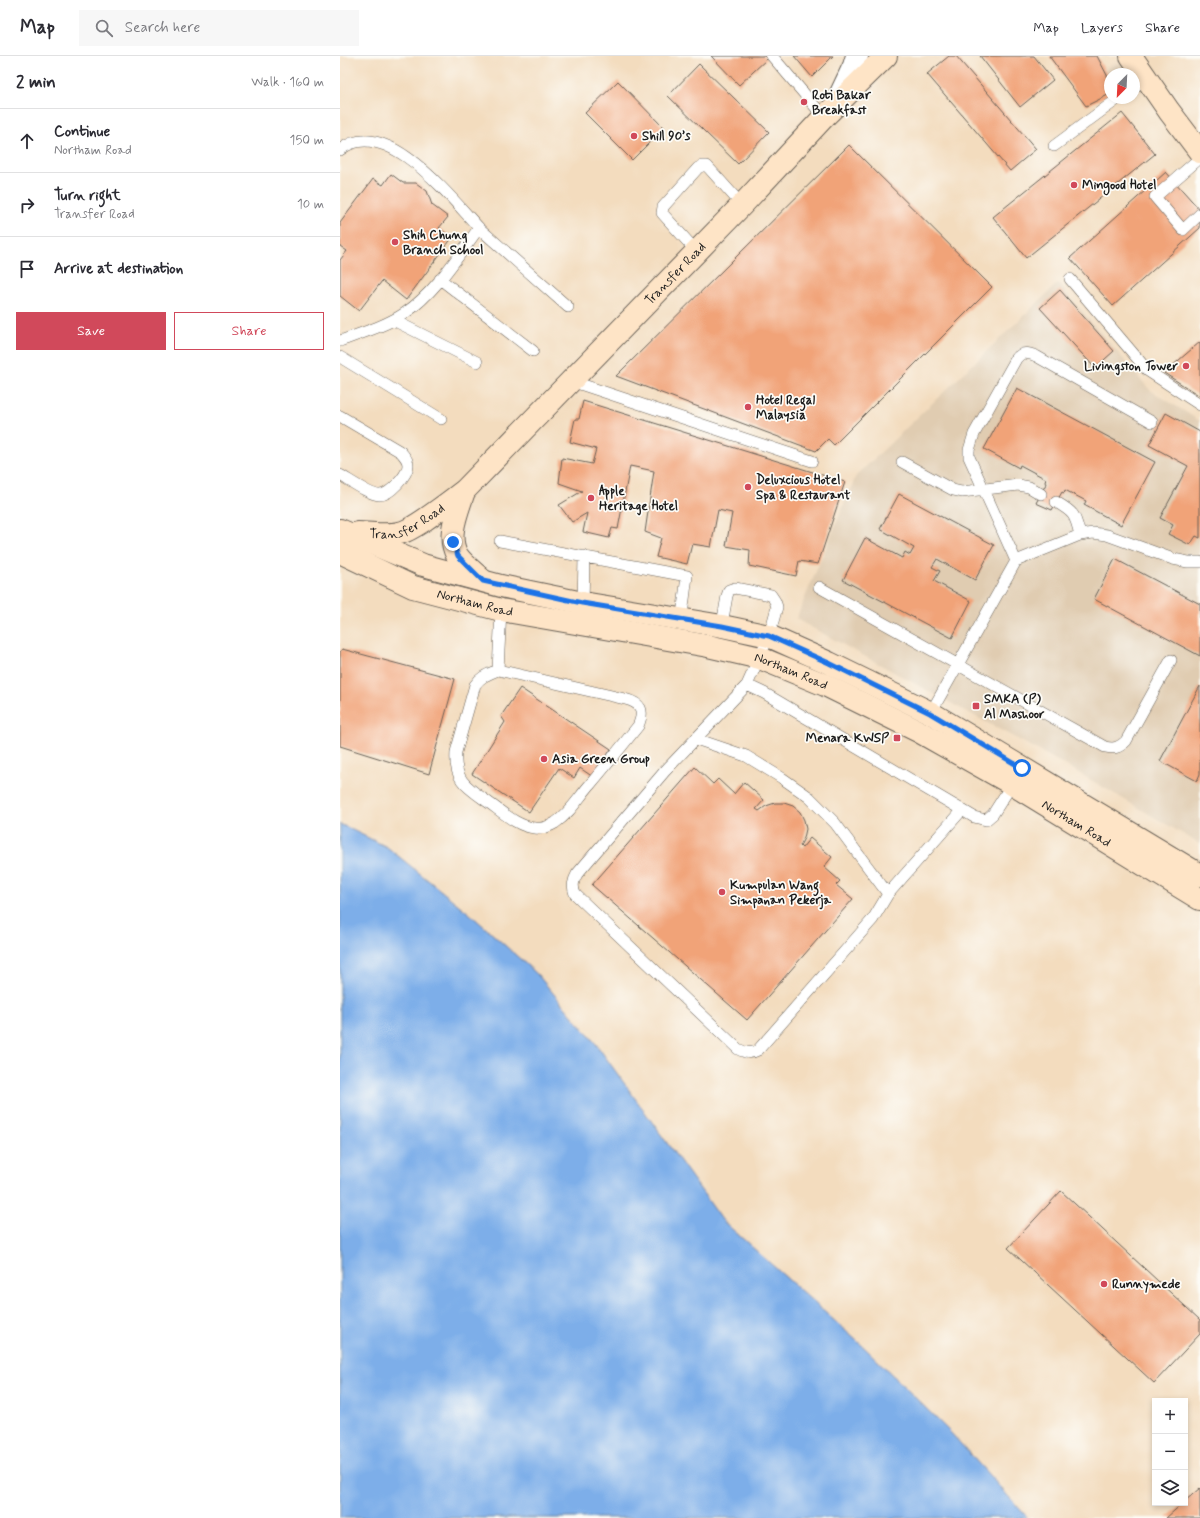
<!DOCTYPE html>
<meta charset="utf-8">
<style>
body{margin:0;font-family:Mynerve,sans-serif;background:#f7f7f7;color:#2b2b33}
.controls{position:absolute;right:12px;bottom:12px;display:grid;overflow:hidden;border-radius:0px;box-shadow:0 2px 6px #0003}
.controls button{width:36px;height:36px;display:grid;place-items:center;padding:0;border:0;border-bottom:1px solid #e1e1e2;background:#fff;color:#2b2b33;font:20px sans-serif}
.compass{position:absolute;left:764px;top:12px;width:36px;height:36px;border-radius:50%;background:#fff;box-shadow:0 2px 6px #0003;rotate:204deg}
.stop{position:absolute;width:12px;height:12px;margin:-9px;border:3px solid #1a73e8;border-radius:50%;background:#fff}
.stop.end{background:#1a73e8;border-color:#fff;box-shadow:0 1px 4px #0008}
.list{margin:0;padding:0;list-style:none}
h2{display:flex;justify-content:space-between;align-items:center;height:52px;margin:0;padding:0 16px;font-size:17px}
h2 small{font-size:13px;font-weight:400;color:#7c7c81}
.list li{display:grid;grid-template-columns:26px 1fr auto;gap:12px;align-items:center;box-sizing:border-box;height:64px;padding:0 16px;border-top:1px solid #e1e1e2}
.list b{display:block;font-size:15px;white-space:nowrap}
.list p{margin:0;font-size:13px;white-space:nowrap;color:#7c7c81}
.list em{font-size:13px;font-style:normal;color:#7c7c81}
.actions{display:flex;gap:8px;padding:12px 16px}
.actions a{flex:1;padding:9px 0;border:1px solid #d1495b;border-radius:0px;text-align:center;font-size:14px;color:#d1495b}
.actions .main{background:#d1495b;color:#fff}
.icon{flex:none;width:22px;height:22px;fill:none;stroke:currentColor;stroke-width:2;stroke-linecap:round;stroke-linejoin:round}
.map{position:relative;flex:none;width:860px;height:1462px;overflow:hidden}
header{display:flex;align-items:center;gap:24px;box-sizing:border-box;height:56px;padding:0 20px;background:#fff;border-bottom:1px solid #e1e1e2}
header strong{font-size:19px}
nav{display:flex;gap:22px;margin-inline-start:auto;font-size:14px}
.search{width:280px;height:36px;background:#f7f7f7;display:flex;align-items:center;gap:10px;box-sizing:border-box;padding:0 14px;border-radius:0px;color:#7c7c81;font-size:15px}
main{display:flex}
aside{flex:1;background:#fff}
.map>svg:first-child{display:block}
.built{fill:#e0ccb1}
.water{fill:#7daee9;stroke:#4c6582}
.building{fill:#f1a378}
.lines{fill:none;stroke-linecap:round;stroke-linejoin:round}
.lane-casing{stroke:#675f55;stroke-width:12}
.street-casing{stroke:#675f55;stroke-width:24}
.secondary-casing{stroke:#675f55;stroke-width:24}
.lane{stroke:#fff;stroke-width:11}
.street{stroke:#fff;stroke-width:22}
.secondary{stroke:#fee4c6;stroke-width:22}
.route{stroke:#1a73e8;stroke-width:5}
.poi-dot{fill:#d1495b;stroke:#fdfcf7;stroke-width:1.5}
.labels{text-anchor:middle;dominant-baseline:central;stroke-width:3.5;stroke-linejoin:round;paint-order:stroke}
.poi-label{font-size:13px;font-weight:bold;fill:#1c1c1c;stroke:#fdfcf7;text-anchor:start}
.street-label{font-size:13px;fill:#1c1c1c;stroke:#fdfcf7}
</style>
<header>
<strong>Map</strong>
<div class="search"><svg class="icon" aria-label="search" viewBox="0 0 24 24"><circle cx="10" cy="10" r="6"/><path d="M15 15l6 6"/></svg>Search here</div>
<nav><a>Map</a><a>Layers</a><a>Share</a></nav>
</header>
<main>
<aside>
<h2>2 min<small>Walk · 160 m</small></h2>
<ul class="list">
<li><svg class="icon" aria-label="ahead" viewBox="0 0 24 24"><path d="M12 20V5M6 11l6-6 6 6"/></svg><div><b>Continue</b><p>Northam Road</p></div><em>150 m</em></li>
<li><svg class="icon" aria-label="right" viewBox="0 0 24 24"><path d="M7 20v-9h11M14 6l5 5-5 5"/></svg><div><b>Turn right</b><p>Transfer Road</p></div><em>10 m</em></li>
<li><svg class="icon" aria-label="arrive" viewBox="0 0 24 24"><path d="M6 21V4h12l-3 4 3 4H6"/></svg><div><b>Arrive at destination</b></div></li>
</ul>
<div class="actions"><a class="main">Save</a><a>Share</a></div>
</aside>
<div class="map">
<svg width="860" height="1462" viewBox="0 0 860 1462">
<rect width="100%" height="100%" fill="#fdfcf7"/>
<filter id="ink" filterUnits="userSpaceOnUse"><feTurbulence type="fractalNoise" baseFrequency=".025" numOctaves="2"/><feDisplacementMap in="SourceGraphic" scale="8" xChannelSelector="R" yChannelSelector="G"/><feConvolveMatrix kernelMatrix="1 2 1 2 8 2 1 2 1" color-interpolation-filters="sRGB"/></filter>
<filter id="wash" filterUnits="userSpaceOnUse"><feTurbulence type="fractalNoise" baseFrequency=".012" numOctaves="4" result="noise"/><feDisplacementMap in="SourceGraphic" scale="16" xChannelSelector="R" yChannelSelector="G"/><feGaussianBlur stdDeviation="0.9" result="paint"/><feColorMatrix in="noise" values="0 0 0 0 0 0 0 0 0 0 0 0 0 0 0 0 0 1.4 0 .05"/><feComposite in="paint" operator="in"/></filter>
<g filter="url(#wash)">
<rect width="100%" height="100%" fill="#f3dcbe"/>
<!-- built -->
<path class="built" d="M718,227l92,107 50,31v423l-133,-78 -271,-147 60,-143z"/>
<!-- water -->
<path class="water" d="M0,768l47,23 83,67 67,60 59,70 127,177 143,128 84,83 78,86h-688z"/>
<g id="blocks">
<!-- building -->
<path class="building" d="M371,0h53l3,3 -28,26z
M454,0h39l-21,21z
M609,0h7l80,93 -26,22 -83,-97z
M640,0h54l19,24 -33,27z
M709,0h48l13,25v13l-24,12z
M359,8l70,68 -31,32 -70,-68z
M278,25l46,47 -32,32 -47,-47z
M782,57l33,41 -129,104 -33,-41z
M509,89l143,142 -158,158 -6,-6 -12,12 -200,-75z
M826,116l34,38v18l-87,78 -43,-48z
M51,118l12,9h13l11,8 5,14 16,12 -9,11 13,10 -46,62 -24,-19 -23,30 -19,-15v-36l7,-9 -7,-5v-23l33,-44 10,6z
M720,234l54,61 -19,17 -55,-60z
M860,286v54l-36,-23z
M677,332l138,74 -34,63 -37,-20 2,-4 -21,-11 -1,3 -2,-1 -10,18 -16,-7 10,-19 -1,-2 1,-3 -26,-14 -1,3 -35,-19z
M243,345l262,81 -27,82 -19,-3 -3,15 -47,-10 1,-16 -24,-4 6,-33 -14,-3 -7,37 -19,-3 -5,20 -31,-7 5,-19 -16,-6 9,-61 -24,-5 -12,63 -6,-1 -3,10 -26,-6 4,-19 -15,9 -13,-17 23,-14 -23,-8 3,-25 30,6 4,-15 -26,-7 5,-23h4z
M826,357l34,19v106l-4,-2 -6,9 -22,-11 5,-9 -13,-7 28,-52 -39,-21z
M559,438l95,51 -19,35 -38,-21 -5,8 8,4 -6,10 37,20 -19,37 -109,-58 22,-42 37,20 3,-6 5,3 4,-7 -34,-19z
M775,503l85,45v52l-106,-57z
M2,593l113,30 -26,95 -89,-28v-94z
M860,630v88l-3,7 -37,-20z
M180,632l91,61 -18,28 -13,-9 -6,10 -15,-10 -30,44 -57,-38 33,-52 -4,-6z
M355,711l18,17 5,-5 16,15 10,-12 20,18 -8,9 3,2 7,-5 9,-3h9l9,3 7,6 4,8 2,9 -2,9 -4,8 2,2 8,-10 22,19 -8,10 16,14 -4,4 17,14 -106,121 -155,-135z
M721,1135l139,129v14l-46,49 -146,-135z
M860,1432v30h-34l17,-15h2v-2z"/>
</g>
</g>
<g filter="url(#ink)">
<use href="#blocks" fill-opacity="0" stroke="#675f55" stroke-width="1"/>
<g class="lines">
<defs>
<path id="lane" d="M432,0l52,61
M794,31l12,-9
M714,90l65,-48
M0,94c45,-37 111,48 139,78
M860,102l-45,39 28,33 17,-16
M357,196l-35,-39 1,-6 35,-39 4,-2h5l35,39
M100,223l93,72
M730,223l78,92 52,34
M53,264l84,42
M0,285c21,-8 46,-15 65,-28 30,-20 53,-57 74,-85l89,79
M0,301l101,62
M231,325l241,80
M0,360l61,36c3,4 7,7 7,13 0,10 -19,31 -29,30 -9,0 -30,-15 -39,-20
M562,406l51,28 9,2 56,-7 11,2 12,7
M716,446c19,11 19,13 24,33
M160,485l187,35 -6,47
M676,505l-47,-104v-7l5,-16 42,-75c6,-8 12,-6 20,-3l116,66
M479,531l286,160c9,2 14,1 21,-6l45,-81
M243,550l1,-50
M381,574l6,-34 2,-6 6,-2 36,7 4,6 2,6 -8,29 -22,49 -82,86 -88,103c-4,7 -5,12 -2,20l163,155c8,4 13,5 20,1l115,-131 15,-25 73,-83
M158,614l127,29c16,4 20,11 13,27 -16,20 -33,41 -50,61 -10,12 -19,27 -33,36 -5,3 -13,6 -20,5 -18,-1 -35,-18 -50,-28 -20,-14 -31,-21 -29,-48l19,-67c6,-9 14,-11 23,-15z
M158,614l3,-60
M407,629l17,8 210,124 12,3 7,-6 21,-33
M589,660l87,-155 64,-26 13,-2 14,2 66,24 15,3h12
M356,683l50,17 36,22 27,19 26,26 53,71"/>
<path id="street" d="M496,48l18,-38 3,-10"/>
<g id="secondary">
<path d="M791,0l38,55 31,41"/>
<path d="M124,435c-6,20 -18,44 -7,64 5,8 18,18 25,25"/>
<path d="M0,474l83,35 78,21 82,17 139,23 47,10 60,27 102,50 269,162"/>
<path id="s1" d="M18,477c13,0 28,3 41,0 14,-2 51,-32 65,-42l278,-286 82,-88 62,-61"/>
<path id="s2" d="M0,496l73,35 88,23 207,36 52,12 65,27 95,47 92,52 188,115"/>
</g>
</defs>
<!-- lane casing -->
<use href="#lane" class="lane-casing"/>
<!-- street casing -->
<use href="#street" class="street-casing"/>
<!-- secondary casing -->
<use href="#secondary" class="secondary-casing"/>
<!-- lane -->
<use href="#lane" class="lane"/>
<!-- street -->
<use href="#street" class="street"/>
<!-- secondary -->
<use href="#secondary" class="secondary"/>
</g>
</g>
<g class="lines" filter="url(#ink)">
<!-- route -->
<path class="route" d="M113,486l5,14 25,25 99,22 140,23 47,10 60,27 101,50 92,55"/>
</g>
<!-- markers -->
<g class="poi-dot">
<circle cx="464" cy="46" r="4"/>
<circle cx="294" cy="80" r="4"/>
<circle cx="734" cy="129" r="4"/>
<circle cx="55" cy="186" r="4"/>
<circle cx="846" cy="310" r="4"/>
<circle cx="408" cy="351" r="4"/>
<circle cx="408" cy="431" r="4"/>
<circle cx="251" cy="442" r="4"/>
<rect x="632" y="646" width="8" height="8" rx="2"/>
<rect x="553" y="678" width="8" height="8" rx="2"/>
<circle cx="204" cy="703" r="4"/>
<circle cx="382" cy="836" r="4"/>
<circle cx="764" cy="1228" r="4"/>
</g>
<g class="labels">
<!-- poi labels -->
<g class="poi-label">
<text x="472" y="39">Roti Bakar<tspan x="472" dy="15">Breakfast</tspan></text>
<text x="302" y="80">Shill 90’s</text>
<text x="742" y="129">Mingood Hotel</text>
<text x="63" y="179">Shih Chung<tspan x="63" dy="15">Branch School</tspan></text>
<text x="838" y="310" text-anchor="end">Livingston Tower</text>
<text x="416" y="344">Hotel Regal<tspan x="416" dy="15">Malaysia</tspan></text>
<text x="416" y="424">Deluxcious Hotel<tspan x="416" dy="15">Spa &amp; Restaurant</tspan></text>
<text x="259" y="435">Apple<tspan x="259" dy="15">Heritage Hotel</tspan></text>
<text x="644" y="643">SMKA (P)<tspan x="644" dy="15">Al Mashoor</tspan></text>
<text x="549" y="682" text-anchor="end">Menara KWSP</text>
<text x="212" y="703">Asia Green Group</text>
<text x="390" y="829">Kumpulan Wang<tspan x="390" dy="15">Simpanan Pekerja</tspan></text>
<text x="772" y="1228">Runnymede</text>
</g>
<!-- street labels -->
<g class="street-label">
<text stroke="none"><textPath href="#s1" startOffset="422">Transfer Road</textPath></text>
<text stroke="none"><textPath href="#s1" startOffset="52">Transfer Road</textPath></text>
<text stroke="none"><textPath href="#s2" startOffset="145">Northam Road</textPath></text>
<text stroke="none"><textPath href="#s2" startOffset="469">Northam Road</textPath></text>
<text stroke="none"><textPath href="#s2" startOffset="793">Northam Road</textPath></text>
</g>
</g>
</svg>
<div class="controls">
<button>+</button>
<button>−</button>
<button><svg class="icon" aria-label="layers" viewBox="0 0 24 24"><path d="M12 4l9 5-9 5-9-5zM3 14l9 5 9-5"/></svg></button>
</div>
<svg class="compass" viewBox="-18 -18 36 36"><path d="M0-13l5 13h-10z" fill="#e53935"/><path d="M0 13l5-13h-10z" fill="#7c7c81"/></svg>
<div class="stop" style="left:682px;top:712px"></div>
<div class="stop end" style="left:113px;top:486px"></div>
</div>
</main>
